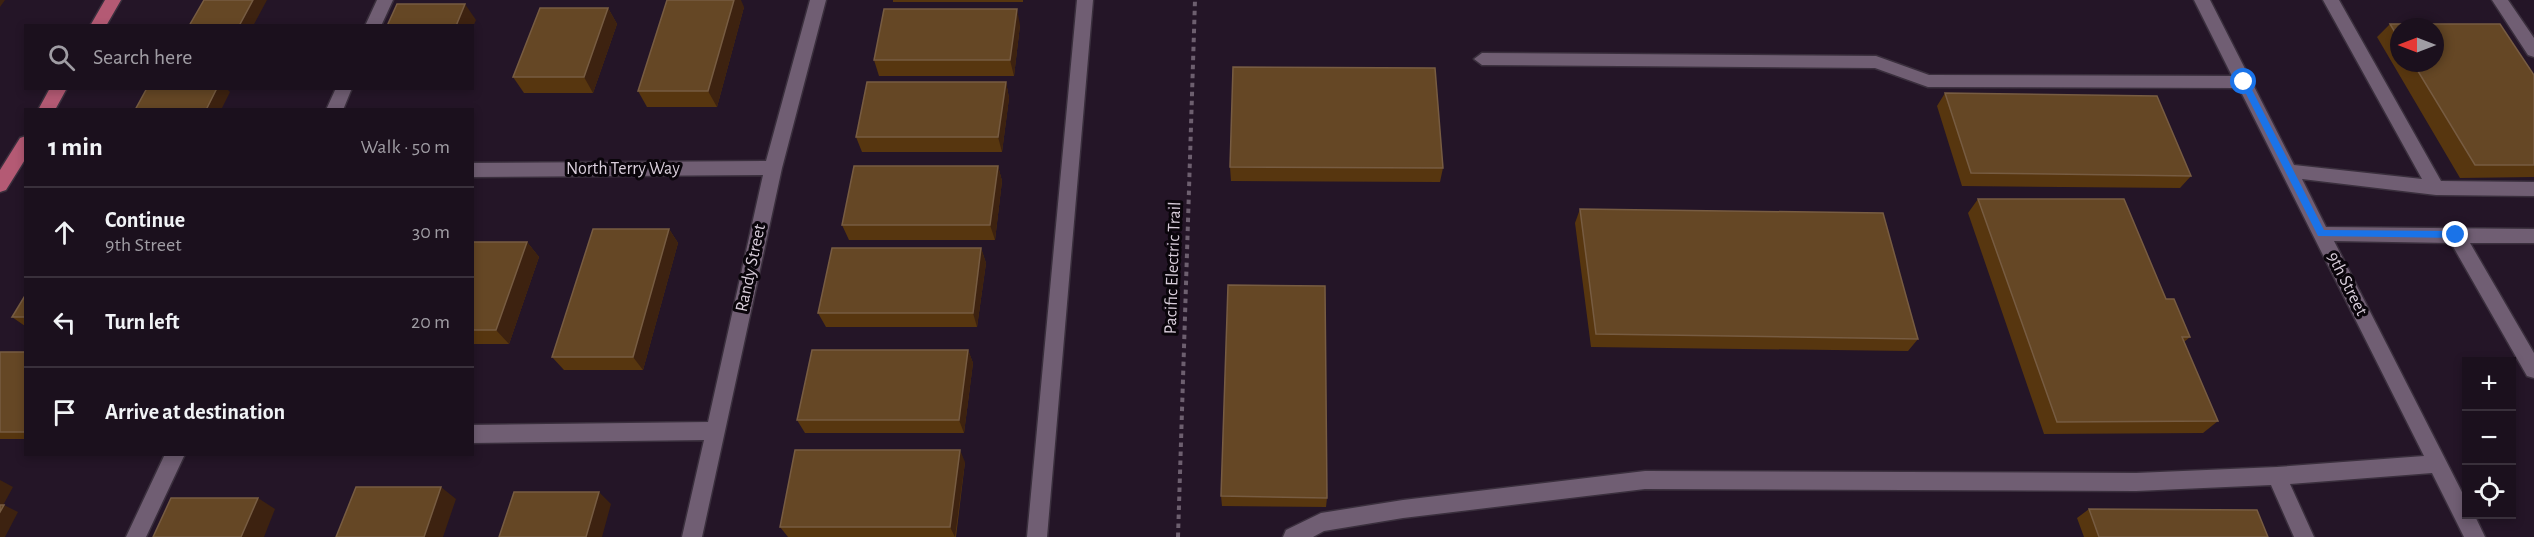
<!DOCTYPE html>
<meta charset="utf-8">
<style>
body{margin:0;font-family:"Alegreya Sans",sans-serif;background:#241926;color:#f1f3f6}
.controls{position:absolute;right:18px;bottom:18px;display:grid;overflow:hidden;border-radius:0px;box-shadow:0 3px 9px #0003}
.controls button{width:54px;height:54px;display:grid;place-items:center;padding:0;border:0;border-bottom:2px solid #39303b;background:#1b101d;color:#f1f3f6;font:30px sans-serif}
.compass{position:absolute;left:2390px;top:18px;width:54px;height:54px;border-radius:50%;background:#1b101d;box-shadow:0 3px 9px #0003;rotate:270deg}
.stop{position:absolute;width:18px;height:18px;margin:-14px;border:4px solid #1a73e8;border-radius:50%;background:#fff}
.stop.end{background:#1a73e8;border-color:#fff;box-shadow:0 2px 6px #0008}
.list{margin:0;padding:0;list-style:none}
h2{display:flex;justify-content:space-between;align-items:center;height:78px;margin:0;padding:0 24px;font-size:26px}
h2 small{font-size:20px;font-weight:400;color:#a09da4}
.list li{display:grid;grid-template-columns:39px 1fr auto;gap:18px;align-items:center;box-sizing:border-box;height:90px;padding:0 24px;border-top:2px solid #39303b}
.list b{display:block;font-size:22px;white-space:nowrap}
.list p{margin:0;font-size:20px;white-space:nowrap;color:#a09da4}
.list em{font-size:20px;font-style:normal;color:#a09da4}
.icon{flex:none;width:33px;height:33px;fill:none;stroke:currentColor;stroke-width:2;stroke-linecap:round;stroke-linejoin:round}
.map{position:relative;flex:none;width:2534px;height:537px;overflow:hidden}
.search{position:absolute;background:#1b101d;box-shadow:0 3px 9px #0003;left:24px;top:24px;width:450px;height:66px;display:flex;align-items:center;gap:15px;box-sizing:border-box;padding:0 21px;border-radius:0px;color:#a09da4;font-size:22px}
.panel{position:absolute;background:#1b101d;box-shadow:0 3px 9px #0003;left:24px;top:108px;width:450px;height:348px;border-radius:0px}
.map>svg:first-child{display:block}
.lines{fill:none;stroke-linecap:round;stroke-linejoin:round}
.minor-casing{stroke:#3a2f3d;stroke-width:3}
.major-casing{stroke:#3a2f3d;stroke-width:3}
.path{stroke:#6d5f6f;stroke-width:4;stroke-dasharray:4.5 4.5;stroke-linecap:butt}
.minor{fill:#705e73;fill-rule:evenodd}
.major{fill:#b45a74;fill-rule:evenodd}
.wall{fill:#57360f;fill-rule:evenodd}
.shaded-wall{fill:#3d2210}
.building{fill:#654725;stroke:#775c42;stroke-width:1.5}
.route{fill:#1a73e8}
.labels{text-anchor:middle;dominant-baseline:central;stroke-width:6;stroke-linejoin:round;paint-order:stroke}
.street-label{font-size:18px;fill:#d9cedb;stroke:#0a050b}
</style>
<div class="map">
<svg width="2534" height="537" viewBox="0 0 2534 537">
<rect width="100%" height="100%" fill="#241527"/>
<g class="lines">
<defs>
<path id="minor" d="M377,0h16l-12,26h-16z
M810,0h16l-44,168 -80,369h-20l22,-97 -232,3v-18l236,-3 55,-247 -291,2v-14l294,-2z
M1077,0h16l-46,537h-20z
M2194,0h16l84,165 128,14 -99,-179h16l102,181 93,1v14l-98,-1 -134,-16 24,48 208,2v14h-64l64,110v25l-7,-2 -76,-133 -117,-2 132,259v14h8l11,23h-21l-32,-64 -142,11 24,53h-20l-23,-52 -135,6 -491,-2 -242,29 -79,13 -11,6h-30l3,-7 35,-17 82,-13 242,-29 491,2 141,-6 147,-11 -185,-368 -311,-1 -53,-19 -393,-3 -8,-6 8,-6 394,3 53,19 303,1z
M2492,0h16l26,38v19l-6,-2z
M336,88h16l-9,22h-17z
M165,454h20l-39,83h-20z"/>
<path id="major" d="M105,0h16l-15,26h-16z
M50,88h17l-12,22h-17z
M26,136v22l-20,32 -6,2v-22l20,-32z"/>
</defs>
<!-- minor casing -->
<use href="#minor" class="minor-casing"/>
<!-- major casing -->
<use href="#major" class="major-casing"/>
<!-- path -->
<path class="path" d="M1178,537l17,-537"/>
<!-- minor -->
<use href="#minor" class="minor"/>
<!-- major -->
<use href="#major" class="major"/>
</g>
<!-- wall -->
<path class="wall" d="M893,0h130v2h-130z
M744,7l-27,100h-70l-9,-16z
M608,8l9,16 -24,69h-69l-11,-16z
M2390,24h110l34,51v102l-74,1 -83,-141zM2399,27h36v36h-36z
M1020,25l-6,51h-135l-5,-16z
M1006,82l3,16 -7,54h-140l-6,-15z
M1945,93l246,83 -11,12 -218,-2 -25,-80z
M998,166l4,15 -7,59h-146l-7,-15z
M1230,167l213,1 -3,14 -209,-1z
M1978,199l188,100 24,38 -6,5 34,79 -15,12 -159,1 -76,-221z
M1580,209l338,130 -10,12 -317,-4 -16,-124z
M669,229l9,14 -35,127h-79l-12,-13z
M472,242h55l12,15 -30,87h-37z
M981,248l5,15 -9,64h-151l-8,-14z
M26,294v32h-1l-13,-9z
M968,350l5,13 -9,70h-159l-8,-13z
M0,352h26v87h-26z
M965,462l-9,75h-168l-8,-10z
M1221,496l106,2 -1,9 -104,-1z
M2089,509l179,28h-184l-7,-19z"/>
<!-- shaded-wall -->
<path class="shaded-wall" d="M0,0h5l-5,7z
M253,0h14l-14,26h-14z
M734,0h7l3,7 -27,100 -9,-16z
M465,4l11,16 -4,9v-3h-16z
M608,8l9,16 -24,69 -9,-16z
M1017,9l3,16 -6,51 -4,-16z
M1006,82l3,16 -7,54 -4,-15z
M217,88h9l4,4 -9,18h-15z
M998,166l4,15 -7,59 -5,-15z
M669,229l9,14 -35,127 -10,-13z
M527,242l12,15 -30,87 -13,-14z
M981,248l5,15 -9,64 -4,-14z
M968,350l5,13 -9,70 -5,-13z
M960,450l5,12 -10,75 -5,-10z
M0,480l13,7 -13,24z
M441,487l15,12 -13,38h-19z
M599,492l12,12 -9,33h-16z
M258,498l17,11 -11,28h-23z
M4,505l14,7 -13,25h-5v-25z"/>
<!-- building -->
<path class="building" d="M204,0h49l-14,26h-50z
M667,0h67l-26,91h-70z
M397,4h68l-9,22h-69z
M540,8h68l-24,69h-71z
M884,9h133l-7,51h-136z
M2390,24h110l34,51v90h-59l-62,-102h22v-36h-36v12z
M1233,67l202,1 8,100 -213,-1z
M867,82h139l-8,55h-142z
M147,88h70l-11,22h-71z
M1945,93l212,3 34,80 -220,-3z
M854,166h144l-8,59h-148z
M1978,199h146l42,100h8l16,38h-8l36,84 -161,1z
M1580,209l303,4 35,126 -322,-5z
M593,229h76l-36,128h-81z
M472,242h55l-31,88h-24z
M832,248h149l-8,65h-155z
M1228,285l97,1 2,212 -106,-2z
M26,294v23h-14z
M812,350h156l-9,70h-162z
M0,352h26v80h-26z
M795,450h165l-10,77h-170z
M356,487h85l-17,50h-88z
M514,492h85l-13,45h-87z
M171,498h87l-17,39h-88z
M0,505h4l-4,7z
M2089,509l168,1 11,27h-169z"/>
<!-- route -->
<path class="route" d="M2241,80h6l77,150 132,1 3,1v6l-141,-2 -78,-154z"/>
<g class="labels">
<!-- street labels -->
<g class="street-label">
<text x="623" y="169">North Terry Way</text>
<text transform="translate(751 268) rotate(-78)">Randy Street</text>
<text transform="translate(1173 268) rotate(-88)">Pacific Electric Trail</text>
<text transform="translate(2347 284) rotate(63)">9th Street</text>
</g>
</g>
</svg>
<div class="controls">
<button>+</button>
<button>−</button>
<button><svg class="icon" aria-label="locate" viewBox="0 0 24 24"><circle cx="12" cy="12" r="6"/><path d="M12 2v4M12 18v4M2 12h4M18 12h4"/></svg></button>
</div>
<svg class="compass" viewBox="-18 -18 36 36"><path d="M0-13l5 13h-10z" fill="#e53935"/><path d="M0 13l5-13h-10z" fill="#a09da4"/></svg>
<div class="stop" style="left:2244px;top:82px"></div>
<div class="stop end" style="left:2456px;top:235px"></div>
<div class="search"><svg class="icon" aria-label="search" viewBox="0 0 24 24"><circle cx="10" cy="10" r="6"/><path d="M15 15l6 6"/></svg>Search here</div>
<section class="panel">
<h2>1 min<small>Walk · 50 m</small></h2>
<ul class="list">
<li><svg class="icon" aria-label="ahead" viewBox="0 0 24 24"><path d="M12 20V5M6 11l6-6 6 6"/></svg><div><b>Continue</b><p>9th Street</p></div><em>30 m</em></li>
<li><svg class="icon" aria-label="left" viewBox="0 0 24 24"><path d="M17 20v-9H6M10 6l-5 5 5 5"/></svg><div><b>Turn left</b></div><em>20 m</em></li>
<li><svg class="icon" aria-label="arrive" viewBox="0 0 24 24"><path d="M6 21V4h12l-3 4 3 4H6"/></svg><div><b>Arrive at destination</b></div></li>
</ul>
</section>
</div>
